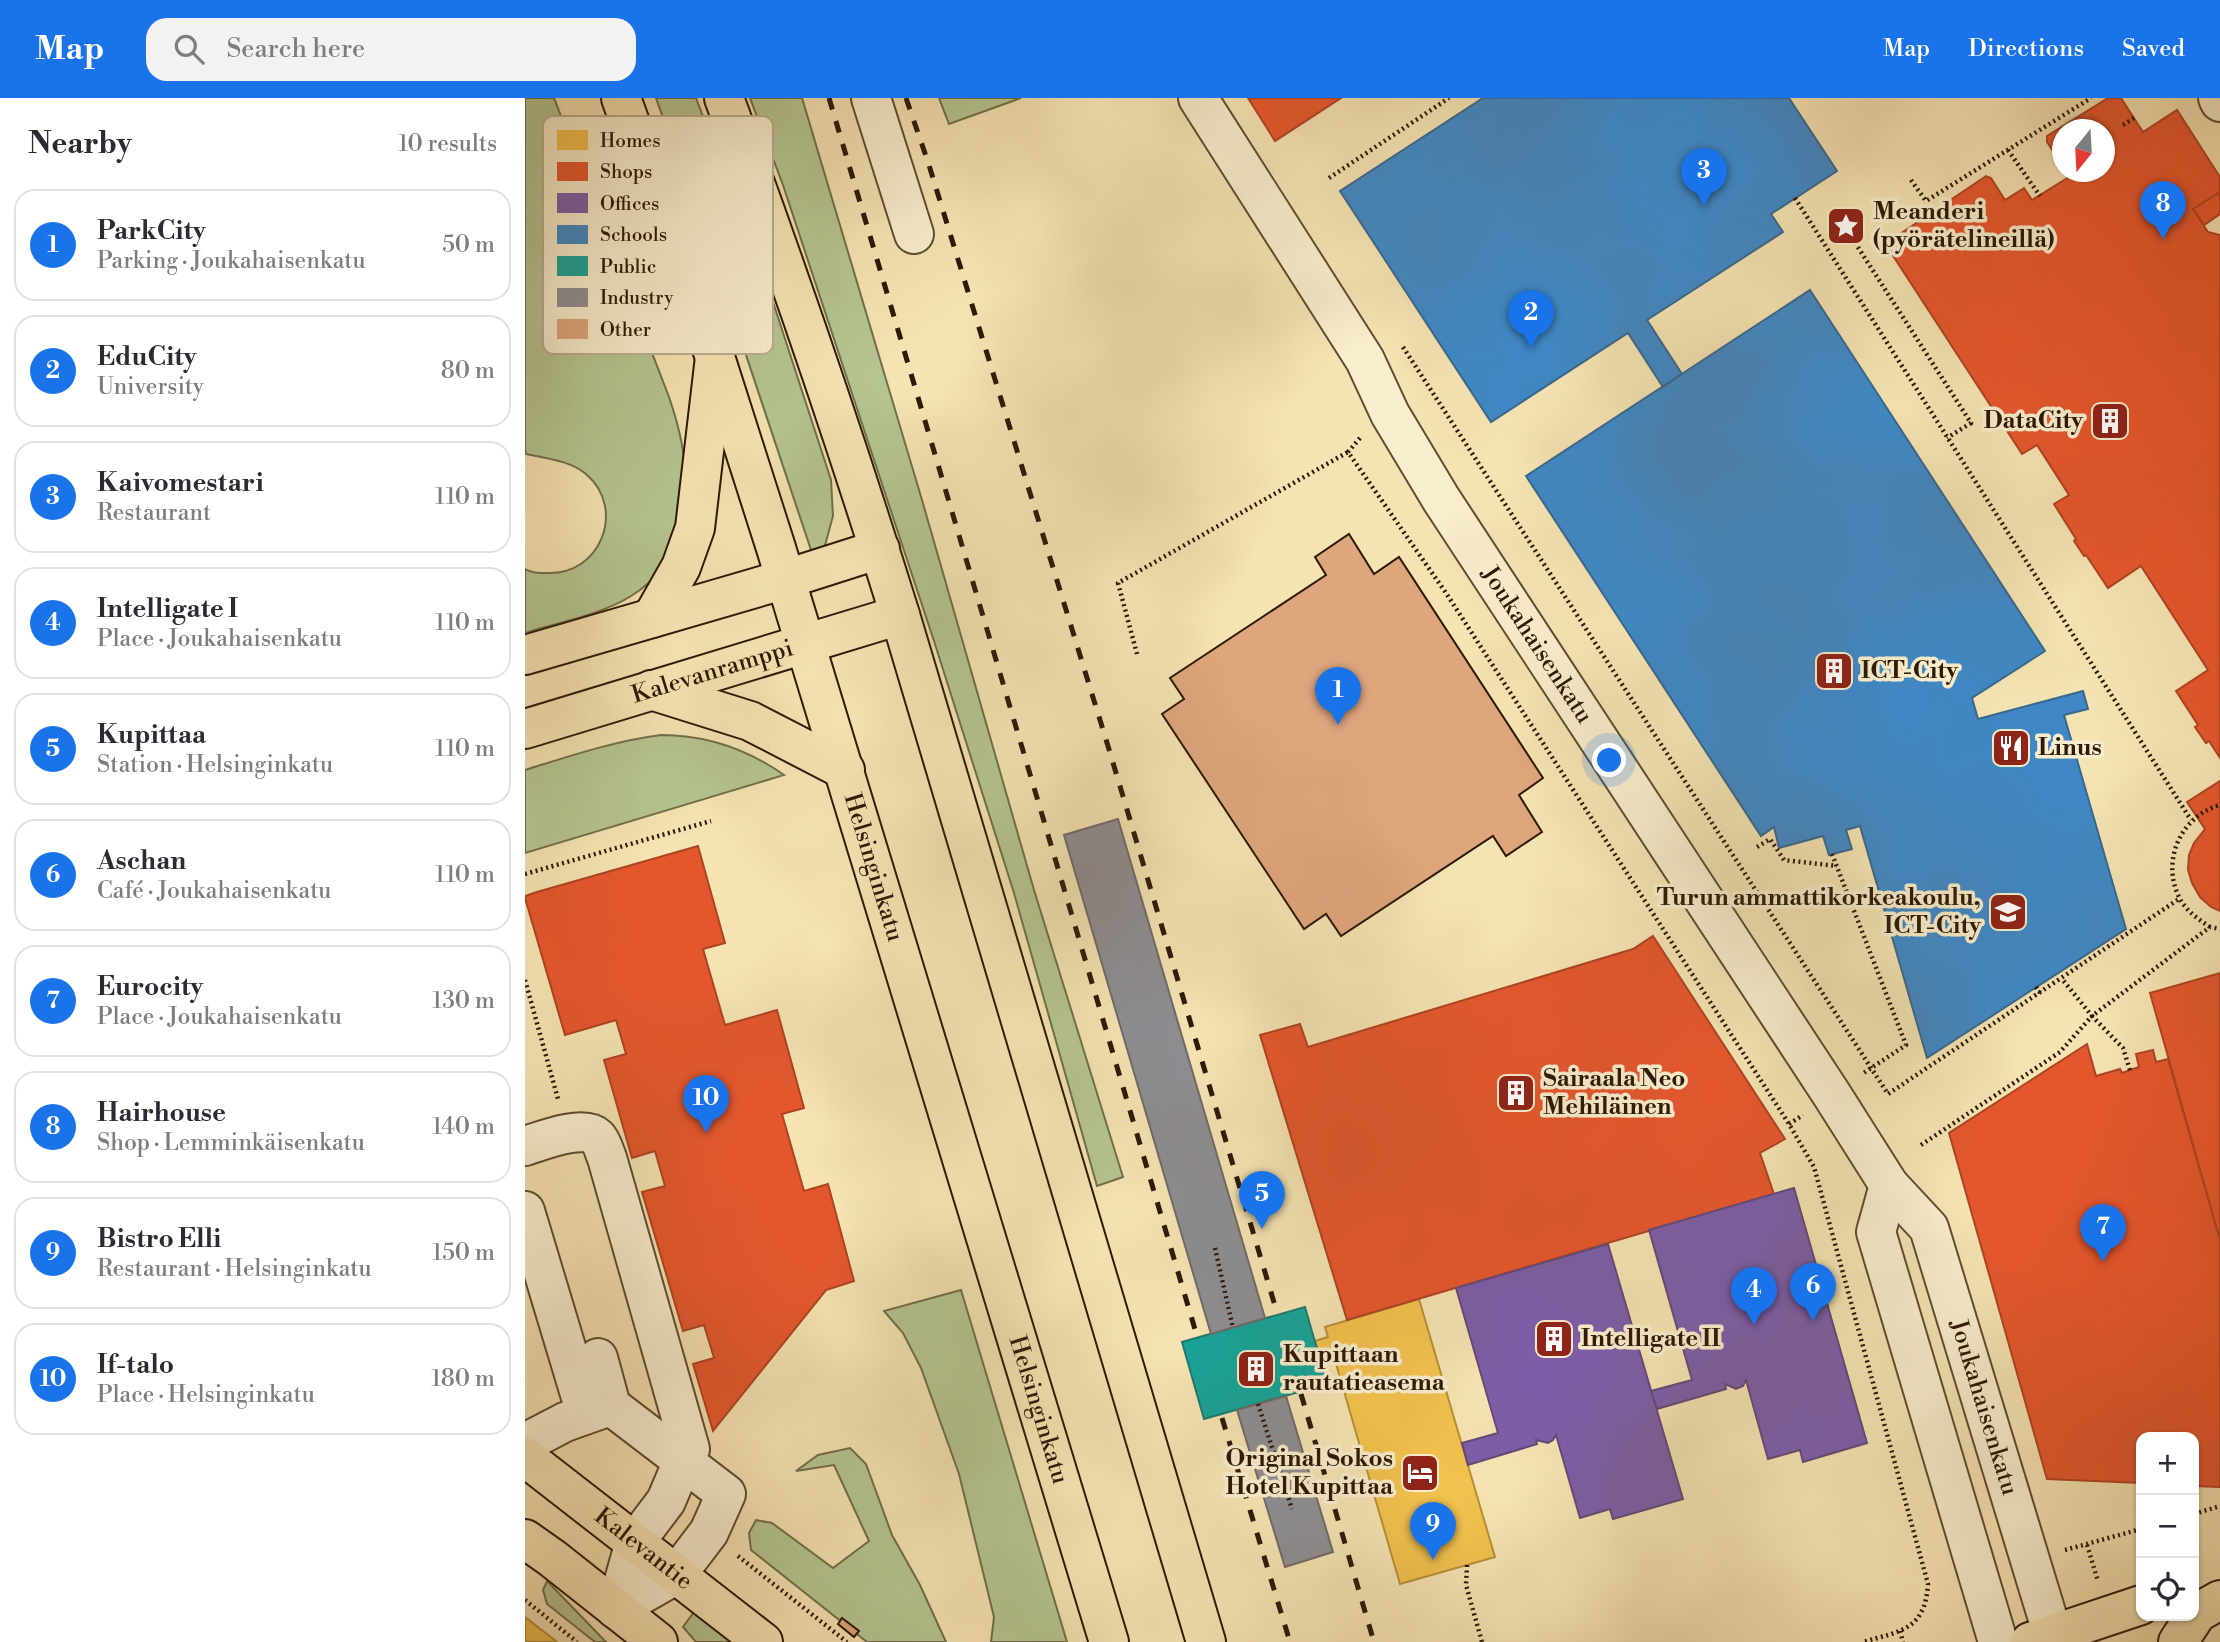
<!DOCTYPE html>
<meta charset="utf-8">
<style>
body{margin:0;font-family:"Libre Bodoni",serif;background:#f2f2f3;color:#2b2b33}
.controls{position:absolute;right:21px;bottom:21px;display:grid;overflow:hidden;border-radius:14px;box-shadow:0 2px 5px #0004}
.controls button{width:63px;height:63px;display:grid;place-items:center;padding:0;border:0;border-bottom:2px solid #e1e1e2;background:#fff;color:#2b2b33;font:35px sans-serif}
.compass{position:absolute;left:1527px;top:21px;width:63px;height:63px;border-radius:50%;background:#fff;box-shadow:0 2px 5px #0004;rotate:198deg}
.you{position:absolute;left:1085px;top:663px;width:24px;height:24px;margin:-18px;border:5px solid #fff;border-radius:50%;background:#1a73e8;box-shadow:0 0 0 10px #1a73e833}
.badge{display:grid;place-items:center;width:46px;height:46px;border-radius:50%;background:#1a73e8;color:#fff;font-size:23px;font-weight:700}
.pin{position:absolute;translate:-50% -58px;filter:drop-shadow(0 2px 4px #0008)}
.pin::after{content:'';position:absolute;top:37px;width:24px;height:21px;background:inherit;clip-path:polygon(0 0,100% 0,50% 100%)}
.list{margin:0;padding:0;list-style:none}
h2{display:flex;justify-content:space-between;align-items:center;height:91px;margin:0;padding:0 28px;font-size:30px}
h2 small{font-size:23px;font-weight:400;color:#7c7c81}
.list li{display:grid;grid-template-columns:46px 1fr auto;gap:21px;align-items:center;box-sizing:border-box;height:112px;margin:0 14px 14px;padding:0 14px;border:2px solid #e1e1e2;border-radius:21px}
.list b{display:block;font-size:26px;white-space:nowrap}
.list p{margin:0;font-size:23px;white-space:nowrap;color:#7c7c81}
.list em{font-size:23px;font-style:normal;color:#7c7c81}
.icon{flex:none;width:38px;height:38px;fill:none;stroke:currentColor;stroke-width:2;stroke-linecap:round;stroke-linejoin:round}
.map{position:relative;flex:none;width:1695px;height:1544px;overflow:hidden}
header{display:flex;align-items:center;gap:42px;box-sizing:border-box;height:98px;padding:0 35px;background:#1a73e8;color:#fff}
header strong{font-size:33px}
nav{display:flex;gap:38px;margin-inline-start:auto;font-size:24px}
.search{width:490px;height:63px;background:#f2f2f3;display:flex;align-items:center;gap:18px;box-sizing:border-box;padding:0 24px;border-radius:21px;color:#7c7c81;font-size:26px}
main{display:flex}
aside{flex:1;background:#fff}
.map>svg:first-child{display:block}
.green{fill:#b5c591;stroke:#716f4c;stroke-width:2}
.homes{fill:#f2c14e;stroke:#b78f39;stroke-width:2}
.shops{fill:#e4572e;stroke:#ad4422;stroke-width:2}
.offices{fill:#7b5ea7;stroke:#644977;stroke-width:2}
.schools{fill:#3f88c5;stroke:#3a678c;stroke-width:2}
.public{fill:#17a398;stroke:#1e7a6c;stroke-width:2}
.industry{fill:#8d8d92;stroke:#706a68;stroke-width:2}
.building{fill:#dda67d;stroke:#2d1907;stroke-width:2}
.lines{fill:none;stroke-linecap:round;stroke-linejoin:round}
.minor-casing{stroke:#5f4c32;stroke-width:42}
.major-casing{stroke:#2d1907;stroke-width:42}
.highway-casing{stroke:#2d1907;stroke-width:42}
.path{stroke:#2d1907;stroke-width:4.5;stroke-dasharray:2 3.5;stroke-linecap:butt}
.minor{stroke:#f8edcc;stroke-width:38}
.major{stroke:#f5e3b1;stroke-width:38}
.highway{stroke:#f5e3b1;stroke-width:38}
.rail{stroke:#2d1907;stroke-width:5;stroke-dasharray:12 12;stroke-linecap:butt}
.labels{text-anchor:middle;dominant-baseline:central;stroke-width:7;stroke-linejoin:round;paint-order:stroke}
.poi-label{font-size:24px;font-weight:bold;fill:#2d1907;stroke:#f8edcc;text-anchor:start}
.street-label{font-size:24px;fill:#2d1907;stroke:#f8edcc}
.key{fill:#f8edcc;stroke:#bbad91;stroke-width:2}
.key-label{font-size:19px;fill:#2d1907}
</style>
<header>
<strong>Map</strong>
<div class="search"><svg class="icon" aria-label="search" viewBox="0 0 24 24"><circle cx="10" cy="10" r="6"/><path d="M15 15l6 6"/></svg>Search here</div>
<nav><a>Map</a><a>Directions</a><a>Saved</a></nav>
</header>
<main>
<aside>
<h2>Nearby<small>10 results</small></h2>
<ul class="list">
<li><span class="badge">1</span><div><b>ParkCity</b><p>Parking · Joukahaisenkatu</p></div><em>50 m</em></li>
<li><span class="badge">2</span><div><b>EduCity</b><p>University</p></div><em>80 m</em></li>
<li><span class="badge">3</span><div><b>Kaivomestari</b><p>Restaurant</p></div><em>110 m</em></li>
<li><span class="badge">4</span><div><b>Intelligate I</b><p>Place · Joukahaisenkatu</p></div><em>110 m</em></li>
<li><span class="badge">5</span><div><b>Kupittaa</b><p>Station · Helsinginkatu</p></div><em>110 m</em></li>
<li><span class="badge">6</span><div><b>Aschan</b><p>Café · Joukahaisenkatu</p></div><em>110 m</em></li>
<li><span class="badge">7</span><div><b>Eurocity</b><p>Place · Joukahaisenkatu</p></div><em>130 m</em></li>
<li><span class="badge">8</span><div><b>Hairhouse</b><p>Shop · Lemminkäisenkatu</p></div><em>140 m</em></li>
<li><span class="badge">9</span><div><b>Bistro Elli</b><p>Restaurant · Helsinginkatu</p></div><em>150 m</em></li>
<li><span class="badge">10</span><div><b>If-talo</b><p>Place · Helsinginkatu</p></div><em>180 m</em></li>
</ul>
</aside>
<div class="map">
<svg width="1695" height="1544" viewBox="0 0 1695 1544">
<rect width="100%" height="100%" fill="#f5e3b1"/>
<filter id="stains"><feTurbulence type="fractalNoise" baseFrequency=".00286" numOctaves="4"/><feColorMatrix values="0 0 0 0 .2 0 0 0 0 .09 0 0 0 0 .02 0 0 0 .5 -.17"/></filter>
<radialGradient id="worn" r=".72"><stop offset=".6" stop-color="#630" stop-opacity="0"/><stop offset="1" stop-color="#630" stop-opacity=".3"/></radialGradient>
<!-- green -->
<path class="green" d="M0,0h29l115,299c18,53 21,81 5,135 -3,10 -4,22 -9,31 -7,13 -22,26 -34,33 -28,18 -74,27 -106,37v-64c7,4 13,4 21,4 55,3 80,-64 41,-98 -15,-14 -41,-17 -61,-21l-1,-4z
M131,0h40l77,204 58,178 2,36 -9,33 -10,10 -84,-252z
M225,0h52l120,402 112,390 89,287 -26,9 -83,-293 -80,-252 -151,-456z
M414,0h82l-72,26z
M136,637c46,0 86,14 123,40l-259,78v-83c45,-14 89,-29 136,-35z
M436,1192l106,352h-76l3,-25 -35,-143 -38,-106 -18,-35 -19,-22z
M325,1350l16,16 26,71 28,50 26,57h-79l-116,-92 -2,-17 7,-13 16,3 61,45 36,-27 -35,-76 -38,6 22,-16z
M22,1483l59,61h-11l-48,-38 -4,-14z
M169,1514l38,30h-36l-13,-15z"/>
<!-- homes -->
<path class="homes" d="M894,1201l76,258 -95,27 -68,-234 -13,4 -4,-13 13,-4 -3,-10z
M0,1519l32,25h-32z"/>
<!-- shops -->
<path class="shops" d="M723,0h93l-66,43z
M1583,0h13l22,34 34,-22 43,67v15l-27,17 15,23 12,3v523l-11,-17 -3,2 -11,-16 3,-2 -22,-34 32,-21 -67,-104 -33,22 -22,-33 -2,1 -10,-15 2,-2 -22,-35 15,-9 -32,-50 -15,9 -136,-209 1,-5h4l95,-64 5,2 14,22 19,-12 8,12 37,-23 -3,-5h39v-42h-42v36l-16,-24v-6z
M1695,94v22l-16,11 -11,-16z
M1695,683v130l-9,-4 -11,-10 -8,-14 -4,-13 1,-15 5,-12 11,-14 -18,-27z
M173,748l27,97 -22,6 22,76 52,-15 27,98 -22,6 22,77 24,-7 26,97 -28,9 -113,141 -20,-67 21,-6 -10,-33 -21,6 -41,-139 23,-6 -10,-35 -23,7 -28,-98 22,-6 -10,-34 -51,15 -40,-137v-2l12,-4z
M1128,838l132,203 -25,14 14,41 -427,126 -87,-285 40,-11 8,23 325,-98z
M1695,875v267l-70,-247z
M1562,946l9,32 24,-7 2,4 17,-6 -3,-13 17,-4 3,12 12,-3 52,181v247l-26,-1v-49h-53v46l-94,-4 -98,-346z"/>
<!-- offices -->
<path class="offices" d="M1269,1090l73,255 -64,19 -3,-12 -32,9 -22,-79 -3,6 -7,3 -11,-5 1,5 -69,20 -6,-18 41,-11 -43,-150z
M1083,1146l75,255 -70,20 -3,-10 -30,9 -24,-83 -3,5 -5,3 -12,-3 1,4 -69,21 -6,-22 36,-10 -42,-145z"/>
<!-- schools -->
<path class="schools" d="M958,0h306l48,73 -66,43 12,18 -136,88 35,54 -19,13 -35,-54 -137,89 -151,-231z
M1285,192l235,361 -73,47 6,21 105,-28 5,18 -24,6 62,214 -199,129 -67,-232 -14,4 6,19 -23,6 -6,-19 -44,12 -5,-21 -13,9 -235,-360z"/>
<!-- public -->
<path class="public" d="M780,1209l22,77 -123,35 -22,-77z"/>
<!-- industry -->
<path class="industry" d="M593,721l147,499 -54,16 -147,-499z
M761,1298l47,156 -48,15 -48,-157z"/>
<!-- building -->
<path class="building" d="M824,436l25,40 25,-17 144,221 -24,17 23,37 -36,24 -13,-20 -152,100 -15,-22 -22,15 -142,-215 22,-15 -14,-21 156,-103 -11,-18z
M317,1520l17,13 -5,6 -16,-13z"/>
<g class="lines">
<defs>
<g id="minor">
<path d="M346,0l43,136"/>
<path id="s1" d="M673,0l167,262 25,54 51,85 391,596 57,90 40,43 126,414"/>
<path d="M1693,0l2,4"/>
<path d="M0,1048c16,-5 59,-22 72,-9 5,5 7,14 10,21l83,291 -7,12 43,33 -17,38 -32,42 -61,35"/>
<path d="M1364,1087l-13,47 122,410"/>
<path d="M0,1113l61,203"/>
<path d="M73,1260l13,48 72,55 -17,40 -31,41 -19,67"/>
<path d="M0,1345l40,-21 45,-16"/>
</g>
<g id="major">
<path d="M127,520l29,-51 14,-39 20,-171"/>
<path d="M0,557l261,-76 94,-30"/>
<path d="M126,592l99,31 95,49"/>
<path id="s2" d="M0,631l375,-114"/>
<path id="s3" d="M0,1359l238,185"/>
<path d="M0,1441l27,19 106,84"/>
<path d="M1505,1544l111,-37"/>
<path d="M1653,1544l19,-29 23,-13"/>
</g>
<g id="highway">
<path id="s4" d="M96,0l94,259 61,191 333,1094"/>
<path d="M199,0c63,171 122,343 176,517l306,1027"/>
</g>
</defs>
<!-- minor casing -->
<use href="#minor" class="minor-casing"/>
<!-- major casing -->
<use href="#major" class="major-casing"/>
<!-- highway casing -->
<use href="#highway" class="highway-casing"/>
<!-- path -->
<path class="path" d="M1598,27l11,-7
M1483,52l32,46
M804,80l120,-80
M1386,82l15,21 165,-103
M1270,100l396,622
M1318,126l128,199 -24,15
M878,249l485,747 291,-195
M835,340l-12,14 98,141 343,531 25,43 114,417c-3,46 -27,47 -65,58
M612,556l-19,-71 230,-131
M1232,749l13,-8 14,21 53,6
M1307,756l74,191 -44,29
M0,776l186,-53
M1685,829c-12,-8 -25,-17 -31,-30 -18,-37 2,-81 41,-92
M0,882l33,119
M1511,889l4,6
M1605,972l-7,-22 -31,-32 118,-89 10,2
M1264,1026l14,-9
M1396,1047l139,-93 32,-36 -30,-37
M690,1150l18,80
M733,1306l34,105
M1669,1416l26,-8
M1562,1447l11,36
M1540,1452l76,-21
M213,1458l109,86
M942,1467l-1,20 16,57
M0,1502l52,42
M1375,1533l3,11"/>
<!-- minor -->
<use href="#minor" class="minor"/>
<!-- major -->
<use href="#major" class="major"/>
<!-- highway -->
<use href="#highway" class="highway"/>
<!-- rail -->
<path class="rail" d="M304,0l368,1238
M381,0l22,64 180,584 168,563
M776,1296l73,248
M697,1320l68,224"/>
</g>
<!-- icons -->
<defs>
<symbol id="sight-square" viewBox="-11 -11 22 22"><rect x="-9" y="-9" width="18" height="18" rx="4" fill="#8f2418" stroke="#f8edcc"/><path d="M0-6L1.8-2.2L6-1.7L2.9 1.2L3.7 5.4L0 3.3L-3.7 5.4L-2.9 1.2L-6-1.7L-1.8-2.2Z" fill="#fff"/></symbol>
<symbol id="building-square" viewBox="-11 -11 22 22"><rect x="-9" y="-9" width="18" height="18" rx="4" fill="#8f2418" stroke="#f8edcc"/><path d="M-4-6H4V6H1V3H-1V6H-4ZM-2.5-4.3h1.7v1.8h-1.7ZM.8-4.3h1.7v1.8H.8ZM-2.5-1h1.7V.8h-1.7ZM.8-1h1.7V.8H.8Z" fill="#fff"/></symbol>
<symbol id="restaurant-square" viewBox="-11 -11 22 22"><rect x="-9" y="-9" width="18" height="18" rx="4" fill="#8f2418" stroke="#f8edcc"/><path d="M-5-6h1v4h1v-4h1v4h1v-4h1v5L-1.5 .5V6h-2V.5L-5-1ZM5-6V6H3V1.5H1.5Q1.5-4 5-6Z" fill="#fff"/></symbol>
<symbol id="university-square" viewBox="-11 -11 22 22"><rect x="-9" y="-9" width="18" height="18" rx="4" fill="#8f2418" stroke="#f8edcc"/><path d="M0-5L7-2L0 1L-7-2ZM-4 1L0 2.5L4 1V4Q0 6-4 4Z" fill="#fff"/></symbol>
<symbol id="hotel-square" viewBox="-11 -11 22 22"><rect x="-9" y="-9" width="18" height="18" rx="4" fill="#8f2418" stroke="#f8edcc"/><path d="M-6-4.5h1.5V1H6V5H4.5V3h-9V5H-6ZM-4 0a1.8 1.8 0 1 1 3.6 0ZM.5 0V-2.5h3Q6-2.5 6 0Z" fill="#fff"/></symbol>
</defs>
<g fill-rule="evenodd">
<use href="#sight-square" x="1299" y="106" width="44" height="44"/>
<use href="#building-square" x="1563" y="301" width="44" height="44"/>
<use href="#building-square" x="1287" y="551" width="44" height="44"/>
<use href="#restaurant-square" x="1464" y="628" width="44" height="44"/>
<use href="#university-square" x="1461" y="792" width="44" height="44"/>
<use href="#building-square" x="969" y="973" width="44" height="44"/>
<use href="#building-square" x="1007" y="1219" width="44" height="44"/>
<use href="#building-square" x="709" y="1249" width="44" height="44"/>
<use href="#hotel-square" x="873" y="1353" width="44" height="44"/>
</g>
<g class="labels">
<!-- poi labels -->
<g class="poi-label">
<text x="1348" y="114">Meanderi<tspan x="1348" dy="28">(pyörätelineillä)</tspan></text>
<text x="1558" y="323" text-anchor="end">DataCity</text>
<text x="1336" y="573">ICT-City</text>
<text x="1513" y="650">Linus</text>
<text x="1456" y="800" text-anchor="end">Turun ammattikorkeakoulu,<tspan x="1456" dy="28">ICT-City</tspan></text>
<text x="1018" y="981">Sairaala Neo<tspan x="1018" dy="28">Mehiläinen</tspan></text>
<text x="1056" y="1241">Intelligate II</text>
<text x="758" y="1257">Kupittaan<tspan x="758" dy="28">rautatieasema</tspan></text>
<text x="868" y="1361" text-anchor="end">Original Sokos<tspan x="868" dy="28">Hotel Kupittaa</tspan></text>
</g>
<!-- street labels -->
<g class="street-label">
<text stroke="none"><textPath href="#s1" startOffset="644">Joukahaisenkatu</textPath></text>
<text stroke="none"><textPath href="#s2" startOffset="196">Kalevanramppi</textPath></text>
<text stroke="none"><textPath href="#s4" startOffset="810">Helsinginkatu</textPath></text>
<text stroke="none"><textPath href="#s1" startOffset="1535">Joukahaisenkatu</textPath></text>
<text stroke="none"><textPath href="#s4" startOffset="1377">Helsinginkatu</textPath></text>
<text stroke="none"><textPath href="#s3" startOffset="150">Kalevantie</textPath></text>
</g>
</g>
<!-- legend -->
<rect x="18" y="18" width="230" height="238" rx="10" class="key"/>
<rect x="32" y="32" width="31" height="20" fill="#f2c14e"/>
<rect x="32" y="64" width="31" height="19" fill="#e4572e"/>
<rect x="32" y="95" width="31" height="20" fill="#7b5ea7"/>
<rect x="32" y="127" width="31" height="19" fill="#3f88c5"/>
<rect x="32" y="158" width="31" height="20" fill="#17a398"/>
<rect x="32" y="190" width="31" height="19" fill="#8d8d92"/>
<rect x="32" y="221" width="31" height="20" fill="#dda67d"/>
<g class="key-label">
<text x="75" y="49">Homes</text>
<text x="75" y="80">Shops</text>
<text x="75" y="112">Offices</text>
<text x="75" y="143">Schools</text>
<text x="75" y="175">Public</text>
<text x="75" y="206">Industry</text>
<text x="75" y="238">Other</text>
</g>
<rect width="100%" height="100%" filter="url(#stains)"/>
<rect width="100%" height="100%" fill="url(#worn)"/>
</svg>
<div class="controls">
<button>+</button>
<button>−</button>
<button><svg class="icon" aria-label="locate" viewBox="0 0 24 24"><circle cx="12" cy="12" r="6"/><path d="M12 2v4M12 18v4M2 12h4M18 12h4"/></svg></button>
</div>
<svg class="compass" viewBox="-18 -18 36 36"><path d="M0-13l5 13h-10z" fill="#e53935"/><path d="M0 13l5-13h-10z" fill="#7c7c81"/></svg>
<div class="you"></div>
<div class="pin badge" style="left:813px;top:627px">1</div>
<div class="pin badge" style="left:1006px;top:250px">2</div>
<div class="pin badge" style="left:1179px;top:108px">3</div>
<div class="pin badge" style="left:1229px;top:1227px">4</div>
<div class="pin badge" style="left:737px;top:1131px">5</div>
<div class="pin badge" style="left:1288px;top:1223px">6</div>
<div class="pin badge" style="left:1578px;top:1164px">7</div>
<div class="pin badge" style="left:1638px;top:141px">8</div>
<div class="pin badge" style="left:908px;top:1462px">9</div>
<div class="pin badge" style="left:181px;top:1035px">10</div>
</div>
</main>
